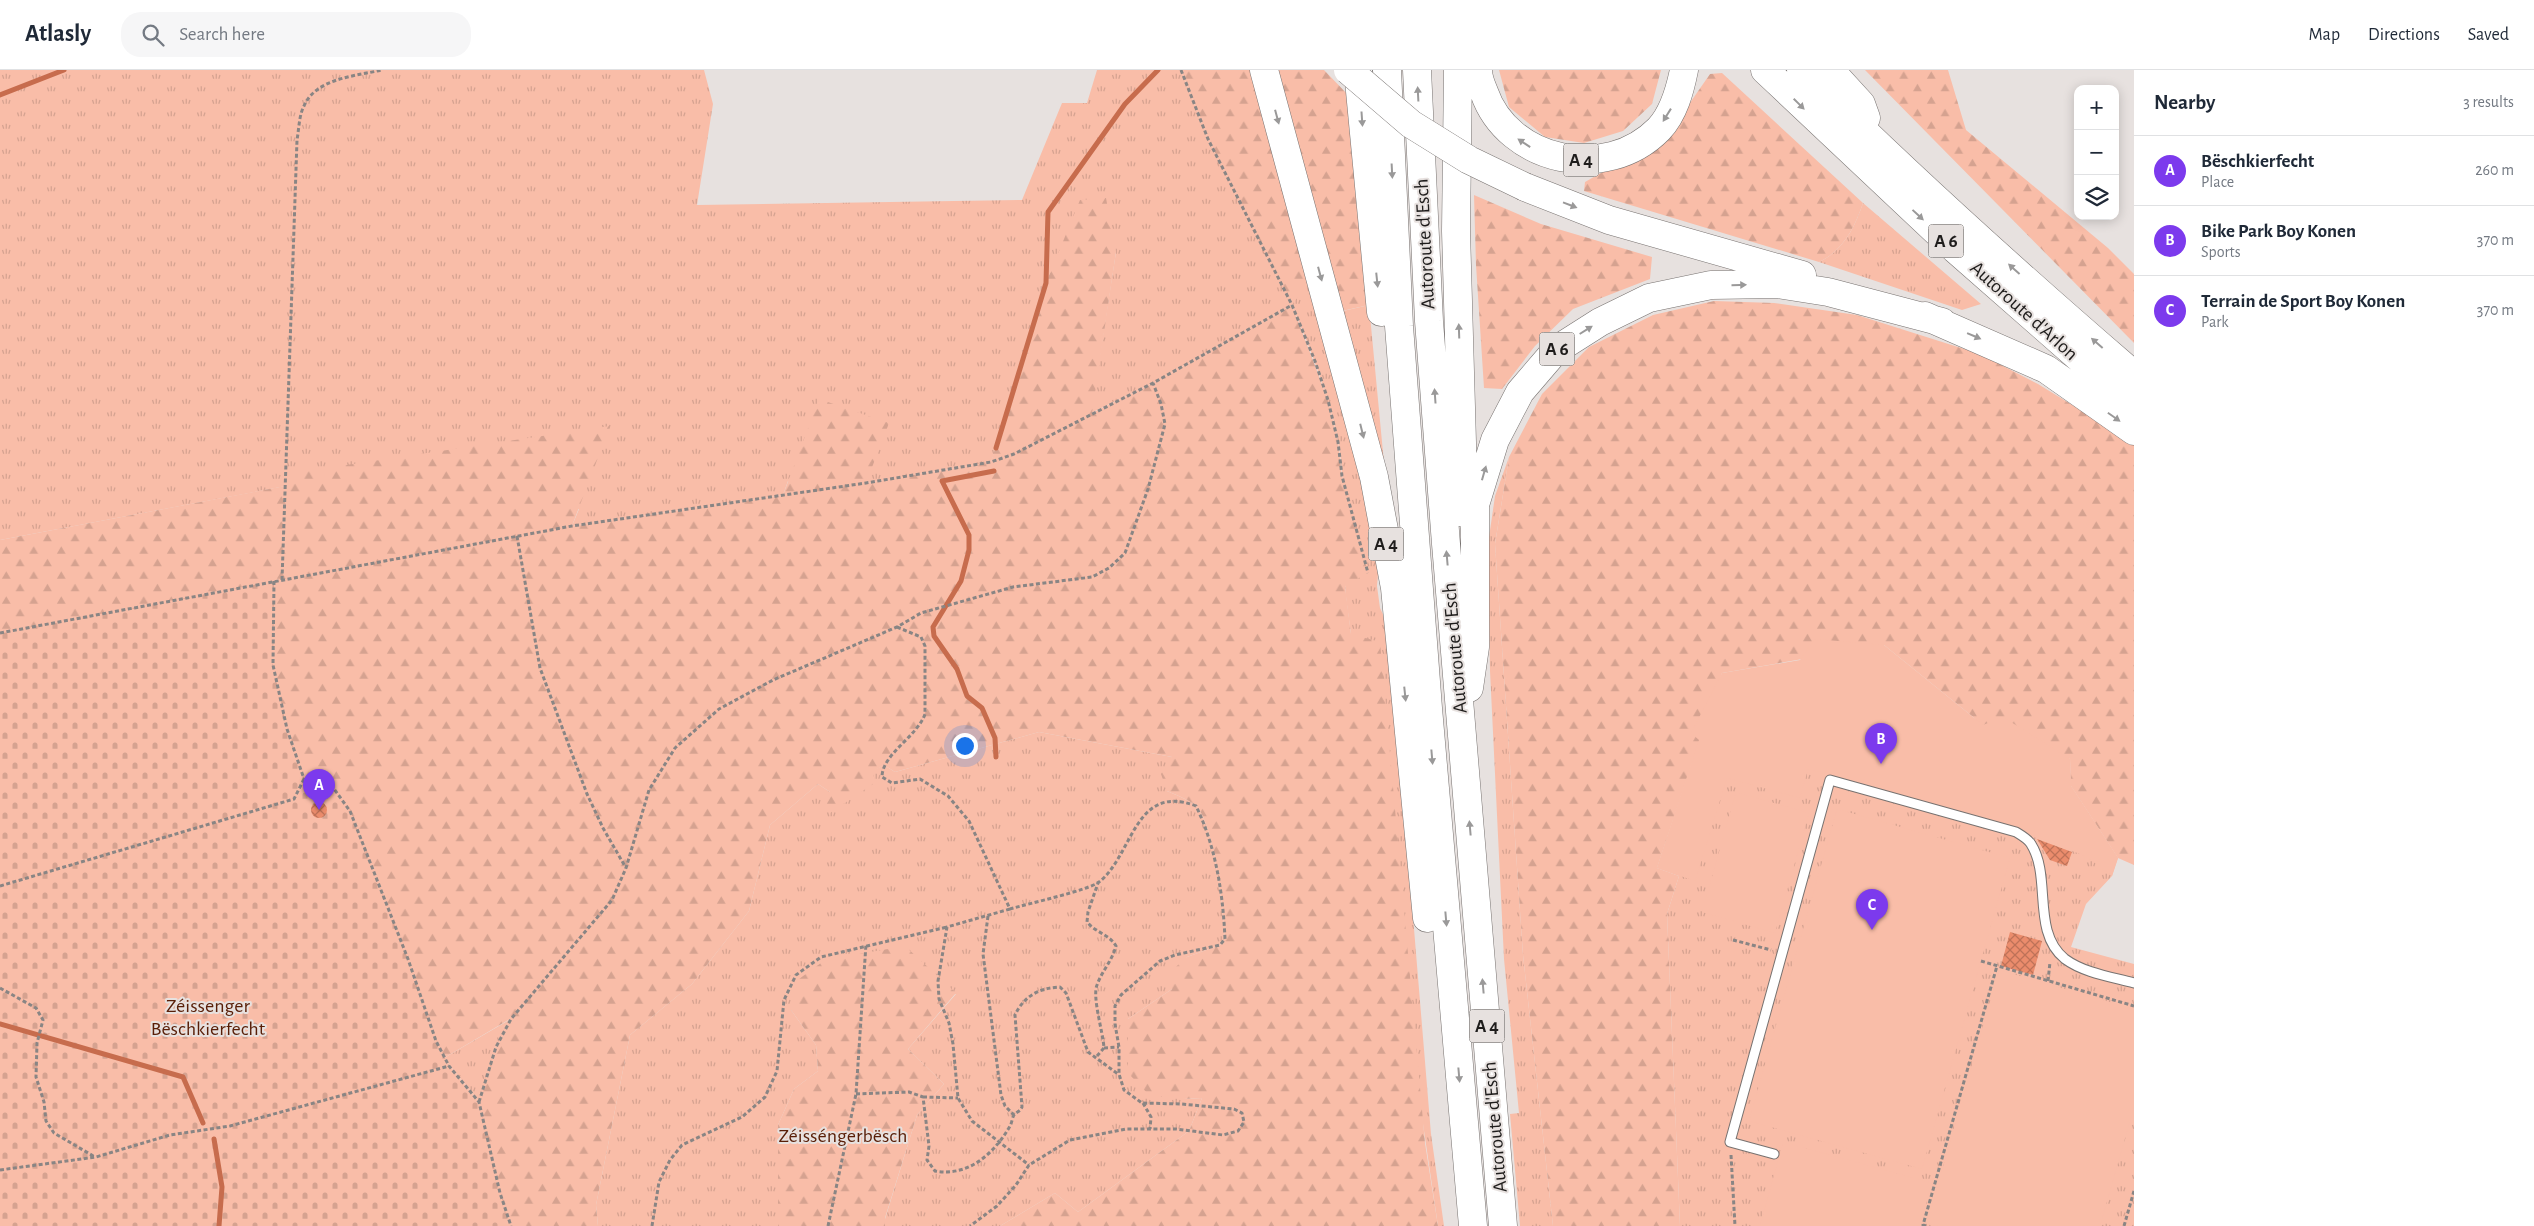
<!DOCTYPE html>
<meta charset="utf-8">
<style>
body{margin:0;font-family:"Alegreya Sans",sans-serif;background:#f6f6f7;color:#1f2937}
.controls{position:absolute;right:15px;top:15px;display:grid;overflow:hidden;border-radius:10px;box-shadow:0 2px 12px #0003}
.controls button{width:45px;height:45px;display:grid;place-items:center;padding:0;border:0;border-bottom:1px solid #e0e1e3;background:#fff;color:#1f2937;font:25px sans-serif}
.you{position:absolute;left:964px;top:675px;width:18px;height:18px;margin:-12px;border:4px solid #fff;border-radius:50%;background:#1a73e8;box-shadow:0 0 0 8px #1a73e833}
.badge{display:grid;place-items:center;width:32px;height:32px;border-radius:50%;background:#7c3aed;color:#fff;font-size:16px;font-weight:700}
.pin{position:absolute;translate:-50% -41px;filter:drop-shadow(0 1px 2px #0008)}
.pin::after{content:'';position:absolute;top:26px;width:18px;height:15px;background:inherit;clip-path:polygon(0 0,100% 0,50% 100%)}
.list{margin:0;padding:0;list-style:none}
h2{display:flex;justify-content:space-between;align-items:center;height:65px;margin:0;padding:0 20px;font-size:21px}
h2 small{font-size:16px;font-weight:400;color:#747a83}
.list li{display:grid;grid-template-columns:32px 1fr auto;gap:15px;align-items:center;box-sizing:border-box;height:70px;padding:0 20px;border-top:1px solid #e0e1e3}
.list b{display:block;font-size:19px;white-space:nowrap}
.list p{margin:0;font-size:16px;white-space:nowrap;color:#747a83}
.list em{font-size:16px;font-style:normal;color:#747a83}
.icon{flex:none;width:28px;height:28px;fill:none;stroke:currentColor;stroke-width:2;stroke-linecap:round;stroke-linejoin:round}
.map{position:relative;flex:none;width:2134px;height:1156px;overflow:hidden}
header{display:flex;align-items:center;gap:30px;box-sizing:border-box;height:70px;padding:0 25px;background:#fff;border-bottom:1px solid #e0e1e3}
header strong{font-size:24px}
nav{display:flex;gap:28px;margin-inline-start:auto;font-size:18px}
.search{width:350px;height:45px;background:#f6f6f7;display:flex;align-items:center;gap:12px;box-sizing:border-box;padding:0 18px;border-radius:20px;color:#747a83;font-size:19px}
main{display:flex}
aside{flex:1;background:#fff}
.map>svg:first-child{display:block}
.grass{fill:url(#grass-tufts)}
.forest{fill:url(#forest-firs);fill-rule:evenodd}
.cemetery{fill:url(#cemetery-stones)}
.pitch{fill:#f9bda8}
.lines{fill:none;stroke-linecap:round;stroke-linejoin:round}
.stream{stroke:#c76c4d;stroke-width:5}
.building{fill:url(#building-cross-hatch)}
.lane-casing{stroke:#777270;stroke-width:11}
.highway-casing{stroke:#777270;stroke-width:29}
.path{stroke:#898584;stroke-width:3;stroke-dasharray:4 2.5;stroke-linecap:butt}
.lane{stroke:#fff;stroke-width:9}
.highway{stroke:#fff;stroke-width:28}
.highway-bridge-casing{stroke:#777270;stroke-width:29;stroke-linecap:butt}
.highway-bridge{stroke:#fff;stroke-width:28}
.oneway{fill:#9a9999}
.labels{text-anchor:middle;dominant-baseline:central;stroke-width:4;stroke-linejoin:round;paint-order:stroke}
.shield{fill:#e7e1df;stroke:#5b5856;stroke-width:1}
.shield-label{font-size:19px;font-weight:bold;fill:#1f1d1c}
.street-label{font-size:20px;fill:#1f1d1c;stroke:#e7e1df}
.park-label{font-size:20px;fill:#591e07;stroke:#e7e1df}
</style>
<header>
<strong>Atlasly</strong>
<div class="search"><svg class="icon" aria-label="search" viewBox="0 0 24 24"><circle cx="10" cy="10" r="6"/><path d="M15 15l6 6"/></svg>Search here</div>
<nav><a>Map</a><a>Directions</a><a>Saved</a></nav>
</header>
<main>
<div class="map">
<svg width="2134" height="1156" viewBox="0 0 2134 1156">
<defs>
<pattern id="grass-tufts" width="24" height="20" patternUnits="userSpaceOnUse" patternTransform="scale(1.25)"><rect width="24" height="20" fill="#f9bda8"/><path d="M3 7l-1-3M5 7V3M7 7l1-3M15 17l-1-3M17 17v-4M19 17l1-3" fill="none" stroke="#d5a290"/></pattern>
<pattern id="forest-firs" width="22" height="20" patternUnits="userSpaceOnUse" patternTransform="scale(1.25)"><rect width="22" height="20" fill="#f9bda8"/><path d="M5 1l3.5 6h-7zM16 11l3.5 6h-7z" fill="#d5a290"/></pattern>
<pattern id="cemetery-stones" width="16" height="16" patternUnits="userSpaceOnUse" patternTransform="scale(1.25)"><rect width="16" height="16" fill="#f9bda8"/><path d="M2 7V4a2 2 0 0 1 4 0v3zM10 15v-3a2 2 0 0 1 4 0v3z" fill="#d5a290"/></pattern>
<pattern id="building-cross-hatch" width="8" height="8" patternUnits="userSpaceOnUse" patternTransform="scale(1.25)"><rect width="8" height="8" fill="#eb8c6c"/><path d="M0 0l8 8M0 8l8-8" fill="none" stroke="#be7258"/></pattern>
</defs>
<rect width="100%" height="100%" fill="#e7e1df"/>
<!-- grass -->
<path class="grass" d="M0,0h704l9,34 -16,101 325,-5 40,-97h25l10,-33h84l27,69 84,165 13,-32 38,39 26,-6 17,179 -9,102 3,22 9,19 42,507 13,92h-6l-87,-592c-2,-16 -5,-33 -6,-49 -3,-48 2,-97 -7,-144 -9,-47 -28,-92 -46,-136l-139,78 -62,30 25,-161 -120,196 -5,14 -125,21 3,-12 -81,10 -5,14 -211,31 7,-17 -286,-36 -7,13 -286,54z
M1863,133l118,101 -19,6 -143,-48c24,-11 36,-35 44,-59z
M1509,387l-14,87 28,411 30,271h-33l-10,-112 9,-1 -15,-154 -14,-288 -2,-127 7,-48z
M2003,647l67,42 1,27 47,72 -6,18 -26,28 -15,43 63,17v262h-454l-13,-312 12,-38 -22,-8 42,-128 -8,-7z
M1039,662l133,25 -5,34c9,4 20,8 28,14 19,15 29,109 30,134l-5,6 -33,12 -15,32 -44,30 56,80 18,-1 -13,33 -111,81 -23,-19 -55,33h-115v-7l32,-104 27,-31 -36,-35 48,-55 -165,16 25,35 2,26 -24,18 -16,36v101h-180l-2,-21 34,-170 62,-51 57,-73 21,-86 48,-41 12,8 54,-27 11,7z
M511,949l-15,28 -17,55 -35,-44z"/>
<!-- forest -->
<path class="forest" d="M1181,0h71l53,202 1,13 -14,20 36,95 10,41 4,35 26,97 -23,13 6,48 29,8 45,501 13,83h-438l55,-33 23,19 111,-81 13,-33 -18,1 -34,-3 -22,-23v-54l44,-30 -3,-16 18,-16 33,-12 5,-6c-1,-25 -11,-119 -30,-134 -8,-6 -19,-10 -28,-14l-6,-17 11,-17 -133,-25 -144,40 -11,-7 -12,7 4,10 -46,31 -8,-10 8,-11 -12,-8 -48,41 -21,86 -57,73 -62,51 -34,170 2,21h-598v-686l285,-54 7,-13 318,-47 -38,100 211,-31 36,-96 70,24 -23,60 125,-21 55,-179 34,-83 26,-2 10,54 -24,161 61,-30 139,-78 -84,-166zM510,949l-14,28 -18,55 -34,-44z
M1277,0h47l28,29 17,206 -27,6z
M1499,0h162l-9,34 -29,27 -39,12 -39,-6 -36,-30z
M1865,0h83l18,60 142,118 26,26v69z
M1722,3l141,130c-8,24 -20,48 -44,59l-235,-71 1,-9 60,-34 40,-38 25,-36z
M1474,125l67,29 111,33 -2,22 -77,30 -38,37 -33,43 -18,-1 -8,-123z
M1714,231l60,2 83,12 123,39 58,30 96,59v422l-16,-7 -47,-72 -1,-27 -87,-34 -99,-80 -162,28 -65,195 22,8 -12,38 13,312h-127l-30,-271 -28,-411 14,-87 33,-63 47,-47 64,-32z
M905,876l51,47 -48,56 36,35 -27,31 -32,103v8h-107v-101l16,-36 24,-18 -2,-26 -25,-35 8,-31 26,-19z"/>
<!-- cemetery -->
<path class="cemetery" d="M274,511l-1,84 14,64 17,49 25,4 21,29 58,148 28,82 13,25 30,36 21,91 11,33h-511v-593z"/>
<!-- pitch -->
<path class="pitch" d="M1815,569l69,6 99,80 20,-8 67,42 1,27 47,72 -6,18 -25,-19 -70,-29 -209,-59 -8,29 -73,-20 -32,103 -38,-13 42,-128 -8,-7 31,-60 78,-13z
M1736,722l73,21 -34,120 -73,-21z
M1837,739l173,49 -88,311 -173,-48z
M1999,900l135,39v98l-34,119h-162l-11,-3z
M1783,1072l149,41 -12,43h-160z"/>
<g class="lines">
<!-- stream -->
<path class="stream" d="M0,25l64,-25
M996,378l50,-165 2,-71 77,-108 33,-34
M994,401l-52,10 27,54v15l-8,31 -28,46 1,9 23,33 10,27 15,12 13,30 1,19
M0,954l183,53 20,46
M214,1069l8,48 -3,39"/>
</g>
<!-- building -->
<path class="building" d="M311 740a8 8 0 1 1 16 0a8 8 0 1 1-16 0Z
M2037,769l35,13 -5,14 -17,-6z
M2010,862l32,9 -9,34 -32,-9z"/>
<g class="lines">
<defs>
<path id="lane" d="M1774,1084l-44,-12 100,-362 186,52c5,3 12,7 15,12 21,33 0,88 34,115 19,14 47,18 69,24"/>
<path id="highway" d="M1264,0l110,407 21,111 32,330
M1358,0l23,242
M1387,0l12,256 29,382 45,518
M1417,0l12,251 17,223 57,682
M1458,0l-2,161 8,282
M1478,0c0,8 3,15 6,22 24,70 122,91 175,37 15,-16 21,-39 25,-59
M1765,0l190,179 179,157
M1801,0c107,106 219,207 333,305
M1830,0l31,34 5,14
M1525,117l84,33 193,55
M1925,246l121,53 88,62
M1469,618l6,-41v-142l20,-65 25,-48 36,-42 44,-28 49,-24 62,-13 66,-1 51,8 114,30"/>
</defs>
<!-- lane casing -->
<use href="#lane" class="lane-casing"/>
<!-- highway casing -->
<use href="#highway" class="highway-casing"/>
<!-- path -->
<path class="path" d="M1181,0l27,69 84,166 23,56 13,39 10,42 4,34 26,97
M517,466l23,132 47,126 16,34 23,40
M282,510l15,-440c2,-11 2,-25 7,-34 12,-28 52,-30 78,-36
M274,511l-1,84 14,64 17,50
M897,557l24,10 4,9v68c-8,23 -43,40 -43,63l10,6 28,-4 28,17 21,25 41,88c17,-5 79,-19 89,-27 34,-26 35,-100 97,-76 20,41 27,88 29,133l-5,6 -45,10 -15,6 -39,34 -6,11v18l4,23v27l5,16 18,13 39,1 53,5 8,4 2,9 -6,9 -15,4 -47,-6h-50l-56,11 -41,25 -13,20 -19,21 -27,20
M0,563l572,-107 294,-43 125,-21 23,-8 139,-71 139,-78
M0,816l294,-87 10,-20 25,3 21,29 58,148 28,82 13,25 30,36 21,91 11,33
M1010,839l-63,18 -9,54 1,18 10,24 4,21 5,54 14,23 57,44
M988,846l-5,38 18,141 4,11 9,9
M1733,870l38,10
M1981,891l153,45
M2048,911l2,-19
M0,918l36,20 7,12 -6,23 -1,34 8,25 2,19 8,12 41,24
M1104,978l15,-1
M1097,986l7,-8c-1,-16 -12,-51 -7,-63 5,-14 15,-24 19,-39 -7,-12 -20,-13 -29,-24l1,-10 10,-29
M856,1024l53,-2 14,5 6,49 -2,14 8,11c33,6 59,-17 75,-45 2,-3 2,-8 4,-11 2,-3 6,-3 8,-8l-7,-92c9,-19 24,-27 45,-28l6,6 22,59 30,22
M923,1027l35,1
M479,1032l17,-55 15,-28 101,-119 14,-32 23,-78 26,-42 44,-39 54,-29 124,-53 24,-14 92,-26 79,-10 17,-9 16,-15 23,-64 17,-65 -4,-20 -8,-21
M1143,1033l8,14 -1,12
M1731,1085l4,71
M0,1100l96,-13 74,-22 60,-9 219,-60
M652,1156l7,-44 11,-22 12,-15 60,-28 23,-20 12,-26 7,-71 12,-25 25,-18 126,-30
M828,1156l28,-132 10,-150
M1926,1156l-3,-1 74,-259
M2124,1156l10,-35"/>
<!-- lane -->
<use href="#lane" class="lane"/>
<!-- highway -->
<use href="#highway" class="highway"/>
<defs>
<path id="highway-bridge" d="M1348,0l63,54 58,36 56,27"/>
</defs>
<!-- highway-bridge casing -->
<use href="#highway-bridge" class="highway-bridge-casing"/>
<!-- highway-bridge -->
<use href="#highway-bridge" class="highway-bridge"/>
</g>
<!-- one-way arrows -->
<defs><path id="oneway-solid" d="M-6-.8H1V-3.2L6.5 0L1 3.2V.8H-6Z" transform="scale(1.25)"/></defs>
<g class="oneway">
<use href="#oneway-solid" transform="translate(1418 24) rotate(-93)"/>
<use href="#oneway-solid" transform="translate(1799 34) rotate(45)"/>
<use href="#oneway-solid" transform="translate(1667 45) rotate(122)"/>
<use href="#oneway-solid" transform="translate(1277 47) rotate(75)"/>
<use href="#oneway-solid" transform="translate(1362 49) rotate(86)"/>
<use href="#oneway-solid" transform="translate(1524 73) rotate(-146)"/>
<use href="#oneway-solid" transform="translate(1392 101) rotate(87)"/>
<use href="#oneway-solid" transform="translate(1570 135) rotate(21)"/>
<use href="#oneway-solid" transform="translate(1918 145) rotate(43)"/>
<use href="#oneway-solid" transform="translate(2014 199) rotate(-138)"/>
<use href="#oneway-solid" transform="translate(1320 204) rotate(75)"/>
<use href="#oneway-solid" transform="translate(1377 210) rotate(84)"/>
<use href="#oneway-solid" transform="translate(1739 215) rotate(-1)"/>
<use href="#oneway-solid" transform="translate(1586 260) rotate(-32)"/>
<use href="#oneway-solid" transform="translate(1459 261) rotate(-92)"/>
<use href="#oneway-solid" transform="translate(1974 266) rotate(23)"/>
<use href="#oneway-solid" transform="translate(2097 273) rotate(-139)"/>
<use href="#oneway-solid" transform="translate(1435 326) rotate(-94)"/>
<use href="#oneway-solid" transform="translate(2114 347) rotate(35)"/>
<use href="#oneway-solid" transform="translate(1362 361) rotate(76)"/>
<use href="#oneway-solid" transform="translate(1484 403) rotate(-74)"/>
<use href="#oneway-solid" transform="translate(1447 488) rotate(-95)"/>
<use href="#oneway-solid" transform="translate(1405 624) rotate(84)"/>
<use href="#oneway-solid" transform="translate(1432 687) rotate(85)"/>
<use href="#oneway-solid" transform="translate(1470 758) rotate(-95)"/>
<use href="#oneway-solid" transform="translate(1446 849) rotate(85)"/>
<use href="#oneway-solid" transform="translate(1483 916) rotate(-95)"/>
<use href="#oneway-solid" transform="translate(1459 1005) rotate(85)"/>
</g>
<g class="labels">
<!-- shield labels -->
<g class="shield">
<rect x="1563.5" y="73.5" width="35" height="33" rx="4"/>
<rect x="1928.5" y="154.5" width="35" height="33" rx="4"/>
<rect x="1539.5" y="262.5" width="35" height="33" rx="4"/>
<rect x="1368.5" y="457.5" width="35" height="33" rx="4"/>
<rect x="1469.5" y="939.5" width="35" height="33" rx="4"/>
</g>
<g class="shield-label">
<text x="1581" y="90">A 4</text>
<text x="1946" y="171">A 6</text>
<text x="1557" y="279">A 6</text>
<text x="1386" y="474">A 4</text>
<text x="1487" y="956">A 4</text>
</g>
<!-- street labels -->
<g class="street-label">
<text transform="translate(1425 174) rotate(-93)">Autoroute d'Esch</text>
<text transform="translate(2024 241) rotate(42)">Autoroute d'Arlon</text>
<text transform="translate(1455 578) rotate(-95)">Autoroute d'Esch</text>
<text transform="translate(1495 1057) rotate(-95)">Autoroute d'Esch</text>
</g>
<!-- park labels -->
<g class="park-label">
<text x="208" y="936">Zéissenger<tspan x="208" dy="23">Bëschkierfecht</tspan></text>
<text x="843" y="1066">Zéisséngerbësch</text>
</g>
</g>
</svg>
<div class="controls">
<button>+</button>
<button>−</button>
<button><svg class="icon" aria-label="layers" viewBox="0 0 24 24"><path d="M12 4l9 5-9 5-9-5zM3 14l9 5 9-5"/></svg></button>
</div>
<div class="you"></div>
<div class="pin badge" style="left:319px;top:740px">A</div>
<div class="pin badge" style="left:1881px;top:694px">B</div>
<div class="pin badge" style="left:1872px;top:860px">C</div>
</div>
<aside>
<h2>Nearby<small>3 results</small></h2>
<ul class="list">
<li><span class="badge">A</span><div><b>Bëschkierfecht</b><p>Place</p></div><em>260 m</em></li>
<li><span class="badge">B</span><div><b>Bike Park Boy Konen</b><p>Sports</p></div><em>370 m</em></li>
<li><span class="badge">C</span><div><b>Terrain de Sport Boy Konen</b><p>Park</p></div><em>370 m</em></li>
</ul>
</aside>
</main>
